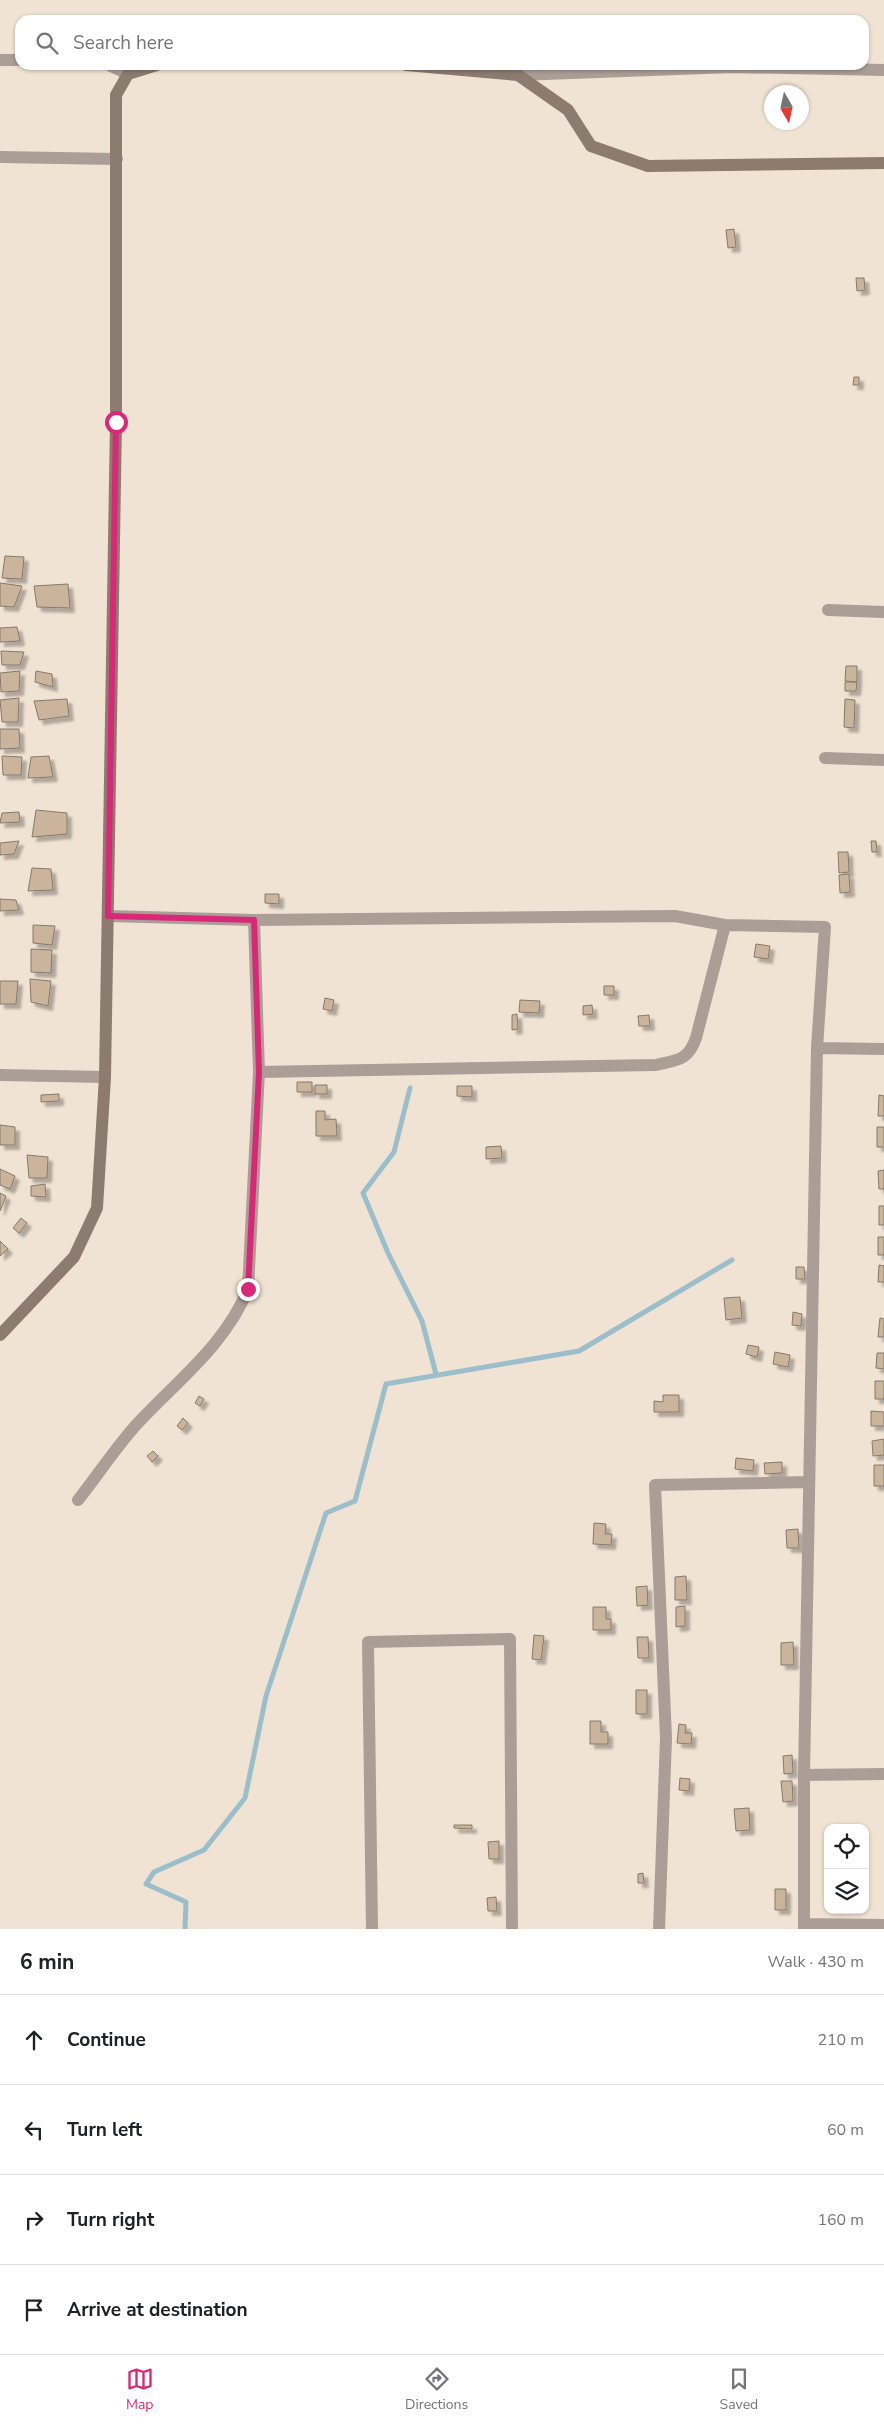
<!DOCTYPE html>
<meta charset="utf-8">
<style>
body{margin:0;font-family:"Nunito Sans",sans-serif;background:#f2f2f2;color:#202124}
.controls{position:absolute;right:15px;bottom:15px;display:grid;overflow:hidden;border-radius:10px;box-shadow:0 1px 4px #0004}
.controls button{width:45px;height:45px;display:grid;place-items:center;padding:0;border:0;border-bottom:1px solid #e0e0e0;background:#fff;color:#202124;font:25px sans-serif}
.compass{position:absolute;left:764px;top:85px;width:45px;height:45px;border-radius:50%;background:#fff;box-shadow:0 1px 4px #0004;rotate:171deg}
.stop{position:absolute;width:15px;height:15px;margin:-11px;border:4px solid #db2777;border-radius:50%;background:#fff}
.stop.end{background:#db2777;border-color:#fff;box-shadow:0 1px 5px #0008}
.list{margin:0;padding:0;list-style:none}
h2{display:flex;justify-content:space-between;align-items:center;height:65px;margin:0;padding:0 20px;font-size:21px}
h2 small{font-size:16px;font-weight:400;color:#757577}
.list li{display:grid;grid-template-columns:32px 1fr auto;gap:15px;align-items:center;box-sizing:border-box;height:90px;padding:0 20px;border-top:1px solid #e0e0e0}
.list b{display:block;font-size:19px;white-space:nowrap}
.list em{font-size:16px;font-style:normal;color:#757577}
.icon{flex:none;width:28px;height:28px;fill:none;stroke:currentColor;stroke-width:2;stroke-linecap:round;stroke-linejoin:round}
.map{position:relative;flex:none;width:884px;height:1929px;overflow:hidden}
.search{position:absolute;background:#fff;box-shadow:0 1px 4px #0004;left:15px;right:15px;top:15px;height:55px;display:flex;align-items:center;gap:12px;box-sizing:border-box;padding:0 18px;border-radius:15px;color:#757577;font-size:19px}
.sheet{height:425px;background:#fff}
nav{display:flex;justify-content:space-around;align-items:center;box-sizing:border-box;height:70px;border-top:1px solid #e0e0e0;background:#fff;font-size:14px;color:#757577}
nav a{display:grid;justify-items:center;gap:2px}
nav .on{color:#db2777}
.map>svg:first-child{display:block}
.lines{fill:none;stroke-linecap:round;stroke-linejoin:round}
.stream{stroke:#9bbfca;stroke-width:5}
.building{fill:#cab49c;stroke:#86796c;filter:url(#shadow)}
.street{stroke:#aa9e96;stroke-width:12}
.secondary{stroke:#8d7b6f;stroke-width:12}
.route{stroke:#db2777;stroke-width:6}
</style>
<div class="map">
<svg width="884" height="1929" viewBox="0 0 884 1929">
<defs>
<filter id="shadow"><feDropShadow dx="4.5" dy="4.5" stdDeviation="1" flood-color="#0004"/></filter>
</defs>
<rect width="100%" height="100%" fill="#f0e3d3"/>
<g class="lines">
<!-- stream -->
<path class="stream" d="M410,1088l-16,64 -31,41 25,60 34,68 14,53
M185,1929l1,-27 -40,-18 8,-12 50,-22 41,-52 21,-102 60,-183 29,-12 31,-117 193,-33 153,-91"/>
</g>
<!-- building -->
<path class="building" d="M734,229l2,18 -8,1 -2,-18z
M856,278h8l1,12 -8,1z
M854,377h5v8h-6z
M5,556l19,1 -2,22 -20,-1z
M0,583l22,3 -8,21 -14,-1z
M68,584l2,24 -33,-1 -3,-21z
M17,627l3,14 -20,1v-14z
M1,651l23,1 -4,13h-18z
M846,666h11v16l-12,-1z
M20,671l-1,20 -18,1 -1,-19z
M36,671l16,3 1,13 -18,-5z
M845,682h12l-1,9h-11z
M19,698l-1,24h-16l-2,-22z
M67,699l2,17 -30,4 -5,-19z
M845,699l10,1 -1,28 -10,-1z
M0,729h19l1,19 -20,1z
M2,756l20,1 -1,18h-18z
M49,756l4,21 -25,1 3,-21z
M36,810l31,3v21l-35,3z
M19,812l1,10 -20,1 2,-10z
M19,841l-5,13 -14,1v-12z
M871,841h5l1,11h-5z
M838,852h10l1,20 -10,1z
M32,868l19,1 2,21 -25,1z
M849,874l1,18 -10,1 -1,-18z
M265,894h14v10l-14,-1z
M0,899l16,1 3,10 -19,1z
M33,925l22,1 -3,19 -19,-2z
M756,944l14,2 -2,13 -14,-2z
M31,949l21,1 -1,23 -20,-1z
M30,979l21,2 -3,25 -17,-4z
M0,981h18l-2,23h-16z
M604,986h10v9h-10z
M325,998l9,2 -2,11 -9,-2z
M520,1000l20,1 -1,12 -20,-1z
M592,1005l1,9 -10,1v-9z
M517,1014l1,15 -6,1v-15z
M649,1015l1,11h-11l-1,-10z
M297,1082h15v10h-15z
M315,1085h12v9h-12z
M457,1086h15v11l-15,-1z
M59,1094v7l-18,1v-7z
M879,1095l5,1v20h-6z
M316,1111h9v9l11,-1 1,17h-21z
M0,1125l15,2v18h-15z
M877,1127h7v20h-7z
M501,1146l1,12 -16,1v-12z
M27,1155l21,2 -1,21h-18z
M0,1169l15,7 -5,13 -10,-4z
M884,1170v19h-5l-1,-18z
M45,1184l1,13 -15,-1v-10z
M0,1193l6,3 -6,15z
M879,1206h5v19h-5z
M21,1218l6,5 -8,10 -6,-5z
M878,1237h6v18h-6z
M0,1241l8,8 -8,7z
M879,1265l5,1v16h-6z
M796,1267h8l1,12h-9z
M740,1297l2,21 -16,2 -2,-22z
M793,1312l9,2 -1,12 -9,-1z
M880,1318l4,1v18h-6z
M748,1345l11,2 -2,10 -11,-3z
M775,1352l15,3 -2,12 -15,-3z
M877,1353h7v16l-8,-1z
M875,1381h9v18h-9z
M663,1395h16v17h-25v-11l9,1z
M199,1396l5,3 -4,7 -5,-3z
M871,1411l13,1v14h-13z
M183,1418l5,5 -6,7 -5,-4z
M884,1439v16l-11,1 -1,-15z
M153,1451l5,5 -6,6 -5,-6z
M736,1458l18,2 -1,11 -18,-2z
M782,1462v11l-17,1 -1,-11z
M874,1465h10v21h-10z
M594,1523l12,1 -1,10h7l-1,11 -18,-1z
M798,1529l1,19h-12l-1,-18z
M686,1576l1,24h-12v-23z
M647,1586l1,19 -11,1 -1,-19z
M685,1606v20l-9,1v-20z
M593,1607h13v12h5v11h-18z
M534,1635l10,1 -3,24 -9,-1z
M637,1637h11l1,21h-11z
M793,1642l1,23h-13v-22z
M636,1690h11v24h-11z
M590,1721h11v11h7v12h-18z
M679,1724l7,1 -1,8h7l-1,11 -14,-1z
M792,1755l1,18 -9,1 -1,-18z
M680,1778l10,1 -1,12 -10,-1z
M781,1781h11l1,20 -10,1z
M749,1808l1,22 -14,1 -2,-22z
M454,1825h18v4l-18,-1z
M499,1841v18h-10l-1,-17z
M643,1873l1,10h-6v-9z
M775,1889h11v21h-11z
M496,1897l1,14h-9l-1,-13z"/>
<g class="lines">
<!-- street -->
<path class="street" d="M0,60h20
M109,65l19,9
M518,75l214,-8 152,3
M0,157l117,2
M828,610l56,2
M825,758l59,2
M108,916l146,4 421,-4 50,9 100,2 -8,121 -13,727v154
M817,1048l67,1
M259,1072l397,-7c21,-5 32,-4 40,-27l29,-113
M0,1075l105,2
M78,1500c20,-25 38,-53 59,-76 40,-43 89,-80 111,-135l11,-217 -5,-152
M804,1775l80,-1
M804,1924l80,1
M372,1929l-4,-287 142,-3 2,290
M659,1929l7,-191 -11,-253 154,-3"/>
<!-- secondary -->
<path class="secondary" d="M406,65l112,10 50,35 23,36 57,20 236,-3
M0,1335l74,-78 23,-49 8,-131 11,-655v-327l12,-21 29,-9"/>
</g>
<g class="lines">
<!-- route -->
<path class="route" d="M116,422l-8,494 146,4 5,152 -11,217"/>
</g>
</svg>
<div class="controls">
<button><svg class="icon" aria-label="locate" viewBox="0 0 24 24"><circle cx="12" cy="12" r="6"/><path d="M12 2v4M12 18v4M2 12h4M18 12h4"/></svg></button>
<button><svg class="icon" aria-label="layers" viewBox="0 0 24 24"><path d="M12 4l9 5-9 5-9-5zM3 14l9 5 9-5"/></svg></button>
</div>
<svg class="compass" viewBox="-18 -18 36 36"><path d="M0-13l5 13h-10z" fill="#e53935"/><path d="M0 13l5-13h-10z" fill="#757577"/></svg>
<div class="stop" style="left:116px;top:422px"></div>
<div class="stop end" style="left:248px;top:1289px"></div>
<div class="search"><svg class="icon" aria-label="search" viewBox="0 0 24 24"><circle cx="10" cy="10" r="6"/><path d="M15 15l6 6"/></svg>Search here</div>
</div>
<section class="sheet">
<h2>6 min<small>Walk · 430 m</small></h2>
<ul class="list">
<li><svg class="icon" aria-label="ahead" viewBox="0 0 24 24"><path d="M12 20V5M6 11l6-6 6 6"/></svg><div><b>Continue</b></div><em>210 m</em></li>
<li><svg class="icon" aria-label="left" viewBox="0 0 24 24"><path d="M17 20v-9H6M10 6l-5 5 5 5"/></svg><div><b>Turn left</b></div><em>60 m</em></li>
<li><svg class="icon" aria-label="right" viewBox="0 0 24 24"><path d="M7 20v-9h11M14 6l5 5-5 5"/></svg><div><b>Turn right</b></div><em>160 m</em></li>
<li><svg class="icon" aria-label="arrive" viewBox="0 0 24 24"><path d="M6 21V4h12l-3 4 3 4H6"/></svg><div><b>Arrive at destination</b></div></li>
</ul>
</section>
<nav>
<a class="on"><svg class="icon" aria-label="map" viewBox="0 0 24 24"><path d="M3 6l6-2 6 2 6-2v14l-6 2-6-2-6 2zM9 4v14M15 6v14"/></svg>Map</a>
<a><svg class="icon" aria-label="directions" viewBox="0 0 24 24"><path d="M12 3l9 9-9 9-9-9zM9 14v-3h6M13 9l2 2-2 2"/></svg>Directions</a>
<a><svg class="icon" aria-label="saved" viewBox="0 0 24 24"><path d="M7 4h10v16l-5-4-5 4z"/></svg>Saved</a>
</nav>
